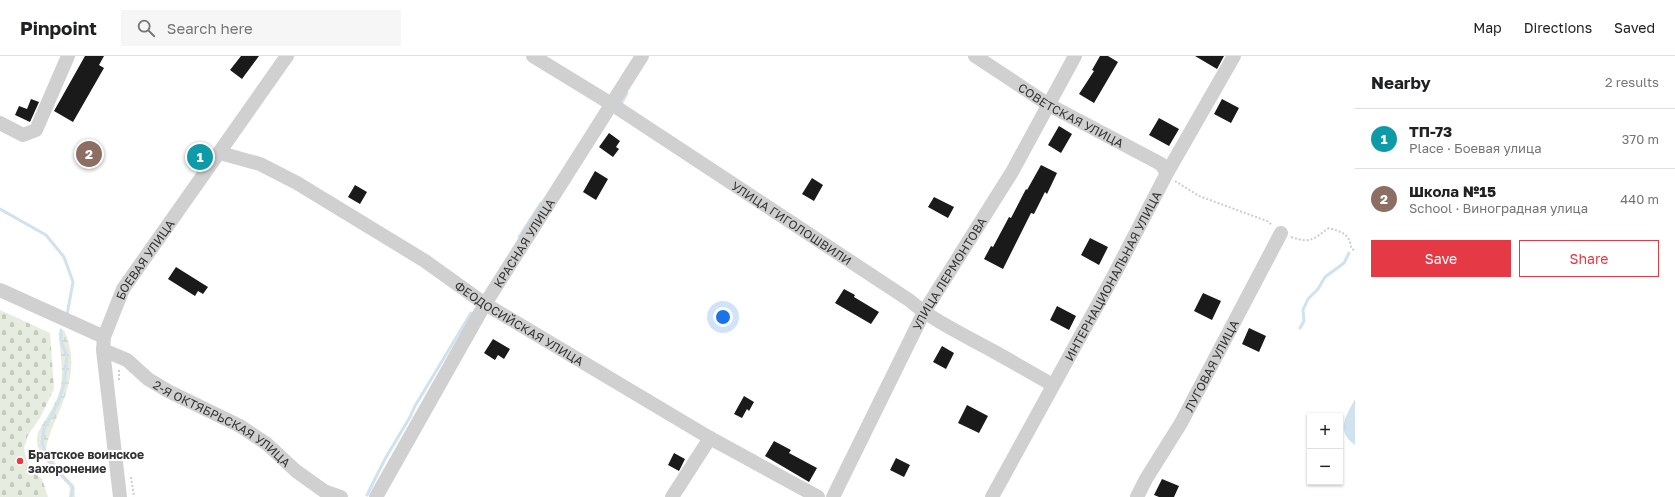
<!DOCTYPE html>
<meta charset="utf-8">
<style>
body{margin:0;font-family:"Golos Text",sans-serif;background:#f6f6f6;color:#202124}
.controls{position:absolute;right:12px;bottom:12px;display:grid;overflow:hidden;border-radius:0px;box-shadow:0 1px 3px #0004}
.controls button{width:36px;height:36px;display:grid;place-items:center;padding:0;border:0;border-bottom:1px solid #e0e0e0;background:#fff;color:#202124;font:20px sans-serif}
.you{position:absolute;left:723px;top:261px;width:14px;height:14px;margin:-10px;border:3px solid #fff;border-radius:50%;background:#1a73e8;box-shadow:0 0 0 6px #1a73e833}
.badge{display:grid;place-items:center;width:26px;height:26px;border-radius:50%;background:#e63946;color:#fff;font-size:13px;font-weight:700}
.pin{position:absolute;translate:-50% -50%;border:2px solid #fff;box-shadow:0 1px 4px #0006}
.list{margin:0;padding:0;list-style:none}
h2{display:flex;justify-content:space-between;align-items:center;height:52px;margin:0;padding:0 16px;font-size:17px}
h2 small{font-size:13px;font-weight:400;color:#757577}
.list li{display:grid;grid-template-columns:26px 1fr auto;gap:12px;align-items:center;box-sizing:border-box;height:60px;padding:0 16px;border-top:1px solid #e0e0e0}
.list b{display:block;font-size:15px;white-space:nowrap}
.list p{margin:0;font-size:13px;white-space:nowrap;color:#757577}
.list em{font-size:13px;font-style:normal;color:#757577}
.actions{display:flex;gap:8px;padding:12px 16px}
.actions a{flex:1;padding:9px 0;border:1px solid #e63946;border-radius:0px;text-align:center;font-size:14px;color:#e63946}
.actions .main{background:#e63946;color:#fff}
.icon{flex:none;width:22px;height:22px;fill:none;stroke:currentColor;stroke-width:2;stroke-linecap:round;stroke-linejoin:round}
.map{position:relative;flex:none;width:1355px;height:441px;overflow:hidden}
header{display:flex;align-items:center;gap:24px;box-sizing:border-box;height:56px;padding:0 20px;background:#fff;border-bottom:1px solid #e0e0e0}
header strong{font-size:19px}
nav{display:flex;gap:22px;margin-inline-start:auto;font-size:14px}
.search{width:280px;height:36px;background:#f6f6f6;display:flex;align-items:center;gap:10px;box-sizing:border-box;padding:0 14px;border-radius:0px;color:#757577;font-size:15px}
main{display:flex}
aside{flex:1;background:#fff}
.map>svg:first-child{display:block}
.wetland{fill:url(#wetland-marsh)}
.cemetery{fill:url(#cemetery-stones)}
.water{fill:#cfe2ee}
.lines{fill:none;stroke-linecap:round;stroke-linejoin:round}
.stream{stroke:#cfe2ee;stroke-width:3}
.building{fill:#1a1a1a}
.path{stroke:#cdcdcd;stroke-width:2;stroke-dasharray:2 2;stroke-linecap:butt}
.minor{stroke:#d0d0d0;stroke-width:14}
.poi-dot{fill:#e63946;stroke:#fff;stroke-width:1.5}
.labels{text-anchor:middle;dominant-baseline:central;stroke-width:4;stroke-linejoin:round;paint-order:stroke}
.street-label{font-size:12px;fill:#333;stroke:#fff}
.poi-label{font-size:12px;font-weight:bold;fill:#333;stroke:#fff;text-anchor:start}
</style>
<header>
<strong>Pinpoint</strong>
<div class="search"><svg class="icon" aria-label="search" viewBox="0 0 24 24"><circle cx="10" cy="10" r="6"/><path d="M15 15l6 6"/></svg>Search here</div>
<nav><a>Map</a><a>Directions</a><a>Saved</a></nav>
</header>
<main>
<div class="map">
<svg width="1355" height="441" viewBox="0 0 1355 441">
<defs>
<pattern id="wetland-marsh" width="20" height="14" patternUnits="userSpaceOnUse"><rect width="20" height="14" fill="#e6ecdf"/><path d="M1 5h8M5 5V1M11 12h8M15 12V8" fill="none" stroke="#c6cbc0"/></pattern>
<pattern id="cemetery-stones" width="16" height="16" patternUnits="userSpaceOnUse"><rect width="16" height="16" fill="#e6ecdf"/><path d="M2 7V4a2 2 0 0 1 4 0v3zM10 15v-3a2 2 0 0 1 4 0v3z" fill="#c6cbc0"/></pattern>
</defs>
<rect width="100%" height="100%" fill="#fff"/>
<!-- wetland -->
<path class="wetland" d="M64,274c14,31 6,56 -7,87 -5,11 -9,20 -11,32l15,23 13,13 1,12h-6l1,-11c-12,-12 -41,-36 -31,-55 7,-14 17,-26 21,-41 5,-19 -1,-39 -1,-58z"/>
<!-- cemetery -->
<path class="cemetery" d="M0,254l50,23 4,56 -14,29 -12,17 -4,13 3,14 7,11 8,6 6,18h-48z"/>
<!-- water -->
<path class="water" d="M1355,343v46c-20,-14 -9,-29 0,-46z"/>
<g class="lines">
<!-- stream -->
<path class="stream" d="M621,48l6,-11
M0,153l46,26 18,22 9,25 -6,33
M519,181l22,-34
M1300,272l4,-7 -1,-11 5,-11 10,-10 7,-12 19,-14 5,-10
M61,274v11l6,15 -3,28 -6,19 -14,26 -2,14 6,16 25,29 -2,9
M367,439l18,-36 25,-42 5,-11 56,-93"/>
</g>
<!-- building -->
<path class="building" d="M85,0h19l-5,9 5,3 -31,54 -19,-11z
M241,0h18l-17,23 -12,-9z
M1100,0h8l10,6 -24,41 -15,-9 15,-23 -2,-1z
M1195,0h29l-7,13z
M31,43l8,3 -9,20 -15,-7 4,-9 8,3z
M1222,43l17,9 -8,15 -17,-9z
M1159,62l20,11 -10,17 -20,-11z
M1059,70l13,8 -11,19 -13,-8z
M609,77l11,8 -4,6 3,2 -6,8 -14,-10z
M1041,109l16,8 -10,21 -2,-2 -11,22 -3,-1 -28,56 -19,-10 7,-13 2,1 16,-30 2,1 15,-29 1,1z
M595,115l13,8 -12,21 -13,-8z
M812,122l11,7 -9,16 -12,-7z
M355,129l12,7 -7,12 -12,-7z
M934,141l20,10 -6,11 -20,-11z
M1090,182l18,9 -9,18 -18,-10z
M176,211l32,20 -5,7 -5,-3 -3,5 -27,-17z
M844,233l11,6 -1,2 25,15 -8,12 -36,-21z
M1203,237l18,8 -9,19 -18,-9z
M1057,250l19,10 -7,14 -19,-10z
M1249,272l17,8 -7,16 -17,-8z
M493,283l17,10 -6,10 -6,-4 -3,5 -11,-7z
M942,290l12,7 -8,16 -13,-7z
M744,340l10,6 -5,9 -2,-2 -5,9 -8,-4z
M967,349l21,11 -9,17 -21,-10z
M774,385l17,9 -2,3 28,15 -8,14 -44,-26z
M674,397l11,6 -6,12 -11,-6z
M896,402l14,7 -6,12 -14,-7z
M1162,423l17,7 -5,11h-15l-5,-2z"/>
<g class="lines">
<!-- path -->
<path class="path" d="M1175,125l24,15 68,25 5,4
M1291,181c20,7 22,2 38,-9 13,4 21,6 22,20l4,3
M119,314v12
M131,421l3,20"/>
<!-- minor -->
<g class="minor">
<path id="s1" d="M533,0l80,49 296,195c26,22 55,35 84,51 20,11 40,23 60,34"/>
<path id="s2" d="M975,0l74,49 112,59 6,9"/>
<path d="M0,67l23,12 13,-5 32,-74"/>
<path id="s3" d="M220,97l40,11 37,19 128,78 60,43 225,134 108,59"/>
<path d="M0,234l104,47"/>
<path id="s4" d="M103,294l24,10 21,19 20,12 72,35 27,18 29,27 28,20 17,6"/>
<path id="s5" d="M120,441l-17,-147 1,-13 19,-48 164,-233"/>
<path id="s6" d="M376,441l109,-193 157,-248"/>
<path d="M672,441l38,-59"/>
<path id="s7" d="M833,441l91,-185 88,-140 63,-116"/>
<path id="s8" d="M992,441l122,-222 53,-102 67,-117"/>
<path id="s9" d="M1137,441l9,-18 35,-56 100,-190"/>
</g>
</g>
<!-- markers -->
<circle class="poi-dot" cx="20" cy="405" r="4"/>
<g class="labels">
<!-- street labels -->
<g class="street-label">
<text stroke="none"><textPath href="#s2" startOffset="113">СОВЕТСКАЯ УЛИЦА</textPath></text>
<text stroke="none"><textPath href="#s1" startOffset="308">УЛИЦА ГИГОЛОШВИЛИ</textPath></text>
<text stroke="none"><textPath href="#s6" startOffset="294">КРАСНАЯ УЛИЦА</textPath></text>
<text stroke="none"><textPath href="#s5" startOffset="249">БОЕВАЯ УЛИЦА</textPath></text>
<text stroke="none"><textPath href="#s7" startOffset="252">УЛИЦА ЛЕРМОНТОВА</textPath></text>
<text stroke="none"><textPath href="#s8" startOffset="252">ИНТЕРНАЦИОНАЛЬНАЯ УЛИЦА</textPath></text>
<text stroke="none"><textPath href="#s3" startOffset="346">ФЕОДОСИЙСКАЯ УЛИЦА</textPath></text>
<text stroke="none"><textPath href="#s9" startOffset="151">ЛУГОВАЯ УЛИЦА</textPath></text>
<text stroke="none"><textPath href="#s4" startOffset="141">2-Я ОКТЯБРЬСКАЯ УЛИЦА</textPath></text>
</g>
<!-- poi labels -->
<g class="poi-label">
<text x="28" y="398">Братское воинское<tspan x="28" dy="14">захоронение</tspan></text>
</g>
</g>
</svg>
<div class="controls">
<button>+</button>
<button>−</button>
</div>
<div class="you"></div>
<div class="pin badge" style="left:200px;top:101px;background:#0f9aa8">1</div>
<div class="pin badge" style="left:89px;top:98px;background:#8d6e63">2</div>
</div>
<aside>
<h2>Nearby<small>2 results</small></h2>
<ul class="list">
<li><span class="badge" style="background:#0f9aa8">1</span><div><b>ТП-73</b><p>Place · Боевая улица</p></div><em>370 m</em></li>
<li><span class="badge" style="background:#8d6e63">2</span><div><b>Школа №15</b><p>School · Виноградная улица</p></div><em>440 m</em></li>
</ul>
<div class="actions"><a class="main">Save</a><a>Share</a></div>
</aside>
</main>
